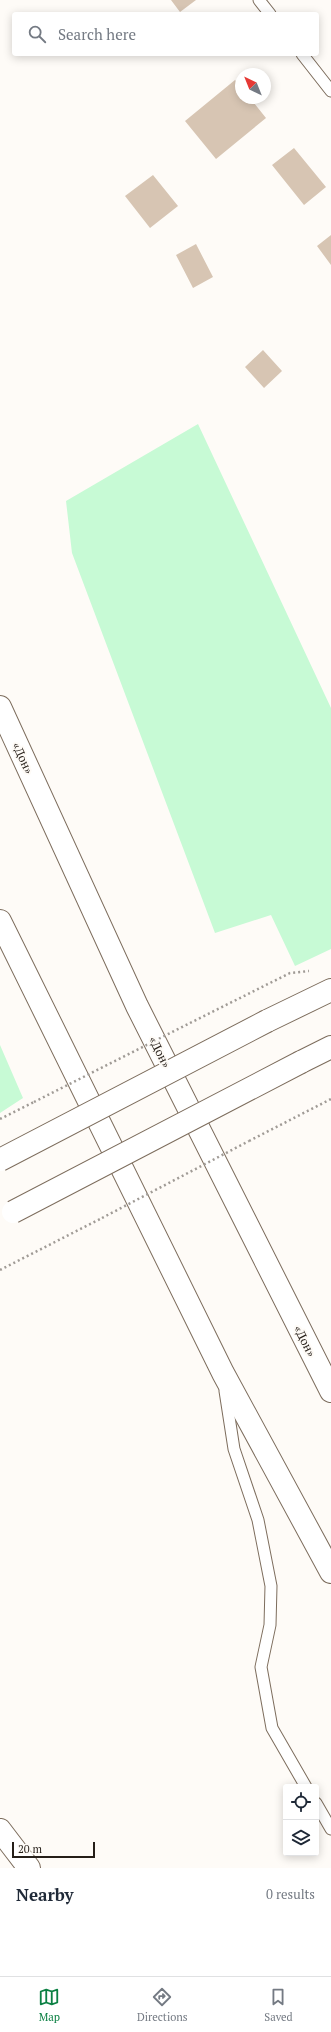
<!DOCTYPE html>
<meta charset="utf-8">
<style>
body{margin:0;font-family:"PT Serif",serif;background:#f6f6f7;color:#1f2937}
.controls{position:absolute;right:12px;bottom:12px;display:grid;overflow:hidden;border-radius:4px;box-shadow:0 2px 10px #0003}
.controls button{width:36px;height:36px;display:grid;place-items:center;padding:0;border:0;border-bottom:1px solid #e0e1e3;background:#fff;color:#1f2937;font:20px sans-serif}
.compass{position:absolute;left:235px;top:68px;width:36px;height:36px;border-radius:50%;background:#fff;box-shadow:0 2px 10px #0003;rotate:317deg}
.scale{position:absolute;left:12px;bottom:10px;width:83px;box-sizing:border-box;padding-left:4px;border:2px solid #251e18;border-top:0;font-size:11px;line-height:14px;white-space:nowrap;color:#251e18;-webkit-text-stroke:3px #fefbf7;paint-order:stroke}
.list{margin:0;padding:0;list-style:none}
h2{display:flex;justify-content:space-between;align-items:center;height:52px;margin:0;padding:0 16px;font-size:17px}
h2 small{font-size:13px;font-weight:400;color:#747a83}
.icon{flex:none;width:22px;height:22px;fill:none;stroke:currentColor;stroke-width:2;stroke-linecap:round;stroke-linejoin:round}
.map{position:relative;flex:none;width:331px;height:1868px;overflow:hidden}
.search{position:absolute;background:#fff;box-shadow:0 2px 10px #0003;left:12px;right:12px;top:12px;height:44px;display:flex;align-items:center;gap:10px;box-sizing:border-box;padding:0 14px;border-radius:4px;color:#747a83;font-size:15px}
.sheet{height:108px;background:#fff}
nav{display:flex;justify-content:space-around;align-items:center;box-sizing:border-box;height:56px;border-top:1px solid #e0e1e3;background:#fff;font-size:11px;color:#747a83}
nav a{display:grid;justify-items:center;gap:2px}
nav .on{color:#0b8043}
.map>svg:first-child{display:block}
.grass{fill:#c7fad5}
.building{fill:#d7c5b3}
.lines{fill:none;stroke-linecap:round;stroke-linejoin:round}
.service-casing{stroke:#7d6d5d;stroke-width:13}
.tertiary-casing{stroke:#7d6d5d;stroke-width:24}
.motorway-casing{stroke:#7d6d5d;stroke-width:24}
.path{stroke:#a09b96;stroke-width:2.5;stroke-dasharray:2 3;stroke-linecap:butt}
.service{stroke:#fff;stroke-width:11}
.tertiary{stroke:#fff;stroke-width:22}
.motorway{stroke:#fff;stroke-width:22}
.tertiary-bridge-casing{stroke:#7d6d5d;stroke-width:24;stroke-linecap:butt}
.path-bridge{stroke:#a09b96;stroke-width:2.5;stroke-dasharray:2 3;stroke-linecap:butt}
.tertiary-bridge{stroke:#fff;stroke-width:22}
.labels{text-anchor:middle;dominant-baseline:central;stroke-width:4;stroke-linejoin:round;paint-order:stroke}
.street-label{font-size:12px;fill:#251e18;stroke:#fefbf7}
</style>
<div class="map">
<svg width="331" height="1868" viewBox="0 0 331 1868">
<rect width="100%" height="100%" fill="#fefbf7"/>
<!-- grass -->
<path class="grass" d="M198,424l133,284v241l-36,17 -24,-51 -56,18 -143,-380 -6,-52z
M0,1045l23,53 -23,15z"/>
<!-- building -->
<path class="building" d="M171,0h25l-16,12z
M235,80l6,7v11h9l16,20 -50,41 -31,-38z
M294,148l32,39 -22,18 -32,-40z
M153,175l25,31 -28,22 -25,-32z
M331,235v30l-14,-19z
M196,244l17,33 -20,11 -17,-33z
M263,350l19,21 -18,17 -19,-21z"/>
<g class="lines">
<defs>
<path id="service" d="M259,0l11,14
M302,54l29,37
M225,1391l9,58 24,71 13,66 -1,39 -9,42 11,61 34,59
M316,1803l15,26"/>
<path id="tertiary" d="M267,1021l64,-31
M301,1062l30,-15
M0,1830l29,38"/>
<path id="motorway" d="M0,707l137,299 194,385
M0,921l223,452 108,199"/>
</defs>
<!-- service casing -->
<use href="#service" class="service-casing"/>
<!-- tertiary casing -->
<use href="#tertiary" class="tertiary-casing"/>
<!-- motorway casing -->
<use href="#motorway" class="motorway-casing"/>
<!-- path -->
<path class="path" d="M190,1023l100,-50 19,-2
M0,1119l34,-17
M249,1141l82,-42
M0,1270l102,-52"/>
<!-- service -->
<use href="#service" class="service"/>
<!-- tertiary -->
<use href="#tertiary" class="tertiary"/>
<!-- motorway -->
<use href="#motorway" class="motorway"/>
<defs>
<path id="tertiary-bridge" d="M0,1160l267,-139
M13,1212l288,-150"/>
</defs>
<!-- tertiary-bridge casing -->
<use href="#tertiary-bridge" class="tertiary-bridge-casing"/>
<!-- path-bridge -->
<path class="path-bridge" d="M34,1102l156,-79
M102,1218l147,-77"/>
<!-- tertiary-bridge -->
<use href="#tertiary-bridge" class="tertiary-bridge"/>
</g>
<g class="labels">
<!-- street labels -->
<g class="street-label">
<text transform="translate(23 758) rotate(65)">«Дон»</text>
<text transform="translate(160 1052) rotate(63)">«Дон»</text>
<text transform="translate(305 1341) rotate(63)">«Дон»</text>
</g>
</g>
</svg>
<div class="controls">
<button><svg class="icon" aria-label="locate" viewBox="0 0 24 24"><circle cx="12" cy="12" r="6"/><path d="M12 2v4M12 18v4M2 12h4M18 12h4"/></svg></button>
<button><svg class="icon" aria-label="layers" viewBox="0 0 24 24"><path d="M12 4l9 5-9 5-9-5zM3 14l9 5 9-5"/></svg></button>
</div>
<svg class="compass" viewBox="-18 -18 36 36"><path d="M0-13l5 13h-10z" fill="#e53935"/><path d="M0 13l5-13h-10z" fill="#747a83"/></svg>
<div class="scale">20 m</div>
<div class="search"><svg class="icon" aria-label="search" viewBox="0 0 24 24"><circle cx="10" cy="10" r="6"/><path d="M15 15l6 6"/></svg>Search here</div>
</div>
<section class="sheet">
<h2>Nearby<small>0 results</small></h2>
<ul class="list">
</ul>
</section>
<nav>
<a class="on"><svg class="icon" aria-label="map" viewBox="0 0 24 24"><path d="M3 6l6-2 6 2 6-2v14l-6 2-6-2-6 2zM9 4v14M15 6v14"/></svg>Map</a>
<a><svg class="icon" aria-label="directions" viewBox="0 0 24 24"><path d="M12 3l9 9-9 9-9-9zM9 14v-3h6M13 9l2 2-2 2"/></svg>Directions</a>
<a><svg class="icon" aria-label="saved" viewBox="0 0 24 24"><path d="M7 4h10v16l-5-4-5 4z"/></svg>Saved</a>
</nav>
